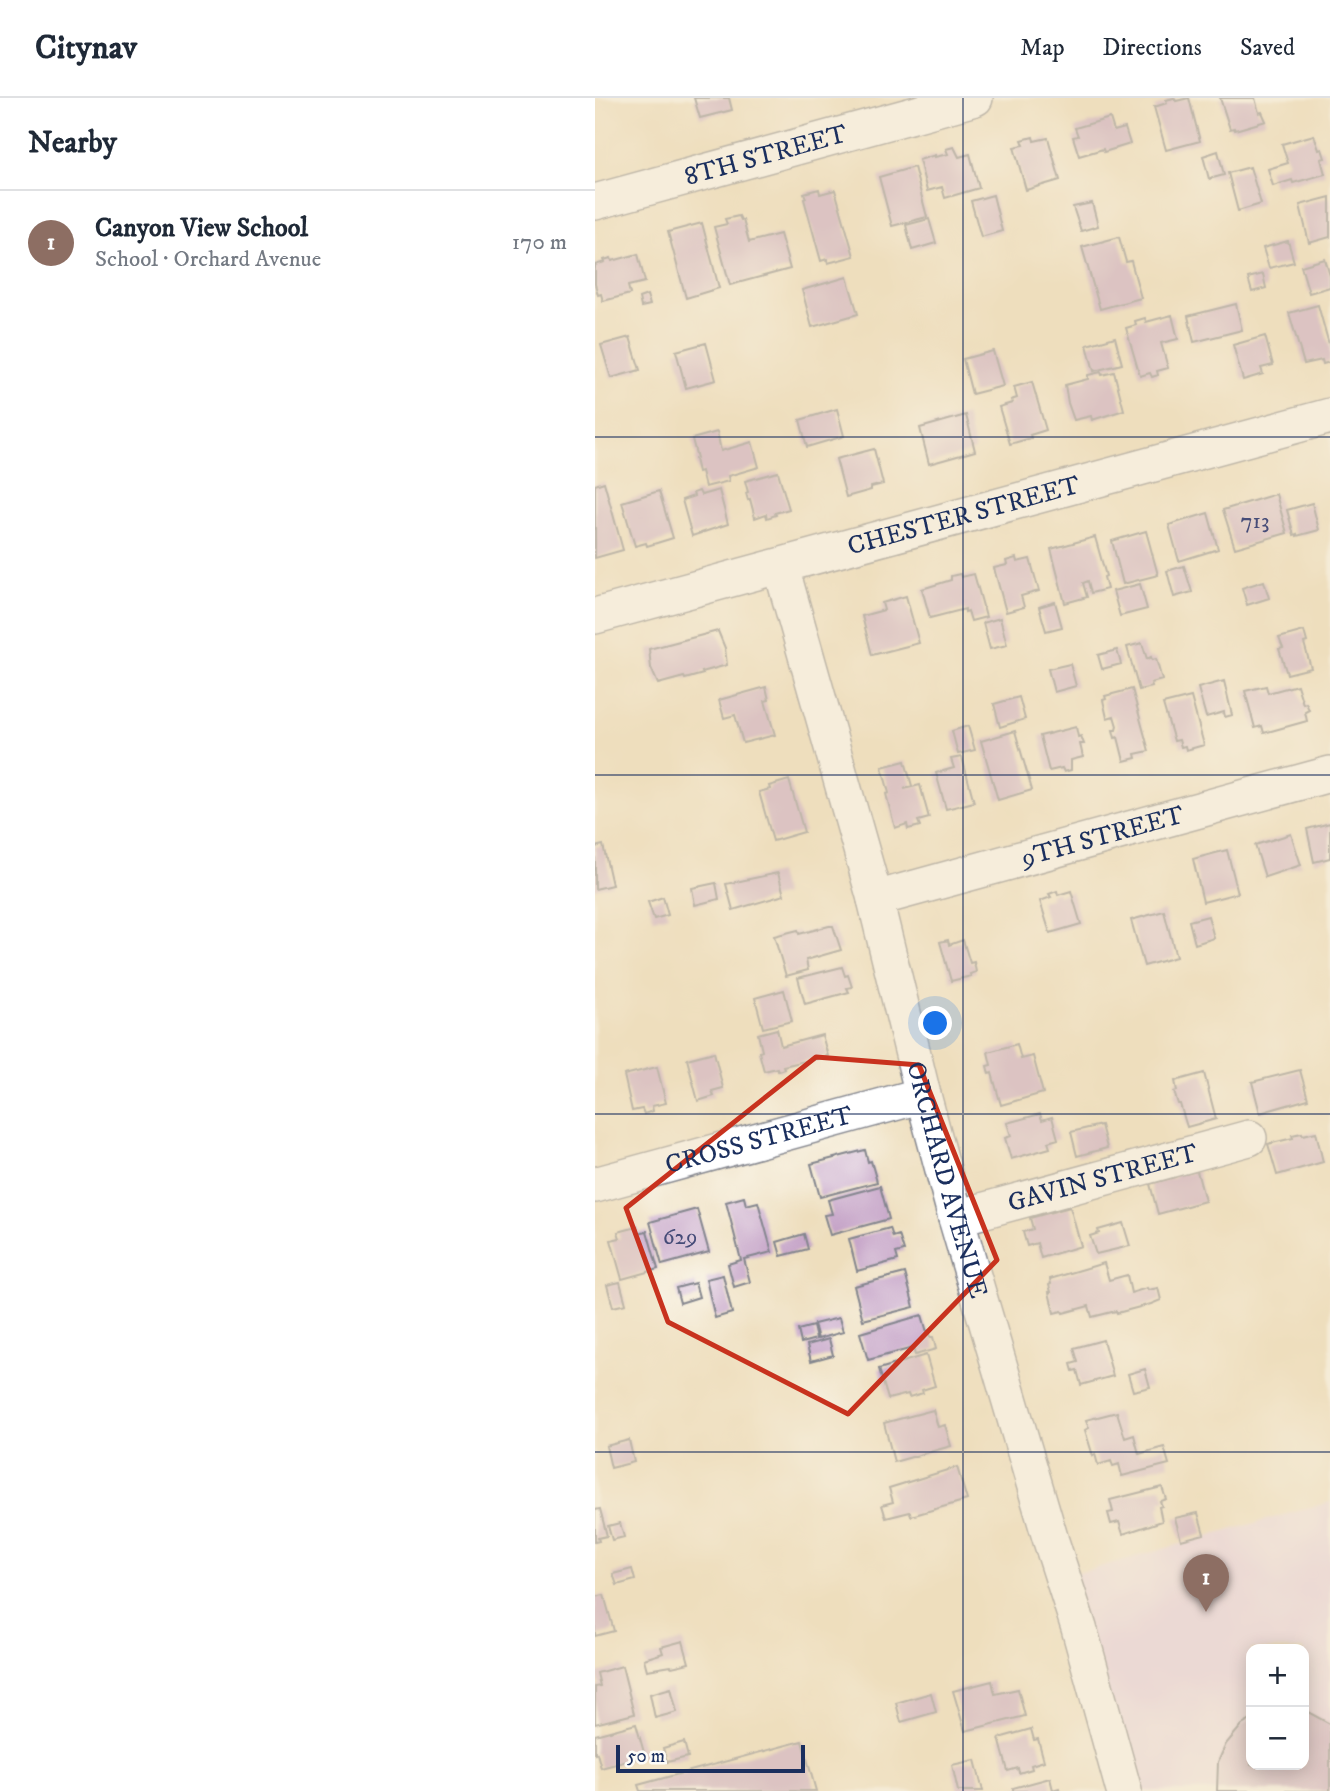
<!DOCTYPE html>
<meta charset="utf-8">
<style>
body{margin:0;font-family:"IM FELL DW Pica",serif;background:#f2f2f3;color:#1f2937}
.controls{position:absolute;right:21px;bottom:21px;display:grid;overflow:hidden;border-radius:14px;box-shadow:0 4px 18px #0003}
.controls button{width:63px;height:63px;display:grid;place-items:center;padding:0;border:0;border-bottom:2px solid #e0e1e3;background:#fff;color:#1f2937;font:35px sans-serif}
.scale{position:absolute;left:21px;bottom:18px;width:189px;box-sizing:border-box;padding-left:7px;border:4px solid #1b2f5e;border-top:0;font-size:19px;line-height:24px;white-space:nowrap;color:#1b2f5e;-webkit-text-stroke:5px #fdfcf7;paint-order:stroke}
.you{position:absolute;left:341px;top:926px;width:24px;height:24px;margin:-18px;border:5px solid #fff;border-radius:50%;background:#1a73e8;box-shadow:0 0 0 10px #1a73e833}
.badge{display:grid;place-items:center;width:46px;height:46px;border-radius:50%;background:#ea580c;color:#fff;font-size:23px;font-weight:700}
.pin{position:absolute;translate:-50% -58px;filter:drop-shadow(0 2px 4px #0008)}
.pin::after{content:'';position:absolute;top:37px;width:24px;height:21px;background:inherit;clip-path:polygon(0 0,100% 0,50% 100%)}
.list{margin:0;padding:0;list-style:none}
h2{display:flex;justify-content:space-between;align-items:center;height:91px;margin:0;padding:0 28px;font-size:30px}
h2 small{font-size:23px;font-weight:400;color:#747a83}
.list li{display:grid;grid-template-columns:46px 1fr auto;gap:21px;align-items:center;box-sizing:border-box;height:105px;padding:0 28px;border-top:2px solid #e0e1e3}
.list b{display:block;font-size:26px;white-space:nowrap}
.list p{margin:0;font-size:23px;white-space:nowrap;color:#747a83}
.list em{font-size:23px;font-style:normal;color:#747a83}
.map{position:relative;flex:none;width:735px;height:1693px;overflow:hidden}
header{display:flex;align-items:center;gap:42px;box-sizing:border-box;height:98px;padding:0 35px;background:#fff;border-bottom:2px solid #e0e1e3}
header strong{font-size:33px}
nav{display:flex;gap:38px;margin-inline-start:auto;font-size:24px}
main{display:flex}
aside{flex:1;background:#fff}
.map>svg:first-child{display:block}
.built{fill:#e7d2ef;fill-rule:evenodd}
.building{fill:#c5a3c7}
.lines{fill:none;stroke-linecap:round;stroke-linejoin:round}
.minor-casing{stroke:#84868e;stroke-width:38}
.minor{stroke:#fff;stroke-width:35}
.marked{fill:none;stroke:#c8321e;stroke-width:5;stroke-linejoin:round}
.grid{fill:none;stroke:#1b2f5e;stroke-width:2;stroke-opacity:0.55}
.labels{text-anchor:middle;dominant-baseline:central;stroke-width:7;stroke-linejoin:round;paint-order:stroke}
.number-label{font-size:23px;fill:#464c78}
.street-label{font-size:26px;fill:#1b2f5e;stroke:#fdfcf7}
</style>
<header>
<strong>Citynav</strong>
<nav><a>Map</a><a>Directions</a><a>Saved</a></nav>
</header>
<main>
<aside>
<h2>Nearby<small></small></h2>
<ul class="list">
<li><span class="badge" style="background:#8d6e63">1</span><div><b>Canyon View School</b><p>School · Orchard Avenue</p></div><em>170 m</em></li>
</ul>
</aside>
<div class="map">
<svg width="735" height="1693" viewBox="0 0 735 1693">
<rect width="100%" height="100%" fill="#fdfcf7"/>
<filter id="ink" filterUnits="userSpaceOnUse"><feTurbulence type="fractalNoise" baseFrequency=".0143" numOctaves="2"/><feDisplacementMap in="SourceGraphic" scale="14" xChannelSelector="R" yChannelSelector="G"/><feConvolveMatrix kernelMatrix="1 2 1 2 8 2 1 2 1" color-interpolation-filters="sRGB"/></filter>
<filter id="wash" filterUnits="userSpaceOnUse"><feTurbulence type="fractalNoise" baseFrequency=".00686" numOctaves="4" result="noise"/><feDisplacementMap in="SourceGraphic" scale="28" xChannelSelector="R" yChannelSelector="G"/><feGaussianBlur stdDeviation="1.57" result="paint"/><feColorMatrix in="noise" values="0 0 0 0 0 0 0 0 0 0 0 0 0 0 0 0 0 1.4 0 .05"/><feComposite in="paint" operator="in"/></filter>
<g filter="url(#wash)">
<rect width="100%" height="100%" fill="#eedebd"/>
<!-- built -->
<path class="built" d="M735,1404v289h-199l-60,-216zM656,1551h53v116h-53z"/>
<g id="blocks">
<!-- building -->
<path class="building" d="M99,0h35l3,12 -32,8z
M579,0l2,3 13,-3 11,43 -34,9 -12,-43 13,-4 -1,-3z
M625,0h35l4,15 3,-1 4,9 -31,9 -1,-2 -4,1z
M515,20l4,13 11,-3 5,16 -26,8 -1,-3 -24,7 -6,-19 5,-1 -3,-8z
M719,37l5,15 3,-1 3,9 -4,1 4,15 -32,9 -1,-3 -19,6 -5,-17 20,-6 -6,-19z
M438,39l1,4 14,-3 12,42 -34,10 -12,-43 10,-2 -2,-5z
M359,49l5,10 11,-3 9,34 -34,10 -3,-11 -15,4 -8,-31 16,-5v2l13,-3 -2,-5z
M623,53l6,24 -15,4 -6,-23z
M319,69l13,50 -35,9 -13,-49z
M655,69l11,37 -23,7 -10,-38z
M224,91l1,5 15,-4 19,66 -26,7 -1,-4 -6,2 -17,-62 2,-1 -2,-5z
M398,97l9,36 -21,6 -10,-36z
M735,99v40l-21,6 -9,-38z
M497,105l6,23 -17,5 -8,-24z
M144,118l2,4h2l6,22 31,-8 10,35 -60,16 -16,-58 13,-3 -2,-5z
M334,121l7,24 -24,7 -6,-25z
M107,125l17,65 -33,10 -18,-66z
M524,139l7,25 5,-1 10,37 -41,11 -18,-62z
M693,143l6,21 -25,6 -6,-20z
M43,156l7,28 -17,4 2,8 -27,7 -2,-7 -3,1 -3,-11v-19l10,-3 -1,-2 7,-2 1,3z
M730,161l5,17v11l-21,6 -8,-27z
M668,176l3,14 -14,4 -4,-14z
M252,179l11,37 -46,13 -10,-37z
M52,197l3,10 -9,2 -2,-9z
M641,206l6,26 -48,12 -6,-26z
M723,207l12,43v14l-7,2 -1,-4 -18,4 -15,-51z
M577,217l6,24 -17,4 7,25 -11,3 1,4 -6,2 -2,-4 -10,3 -14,-48 10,-3 -1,-4 10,-3 1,4z
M670,238l8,29 -12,3 2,6 -20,6 -10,-35z
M35,239l10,33 -29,8 -10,-33z
M520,239l7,27 -28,7 -7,-26z
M111,245l10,37 -30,8 -10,-37z
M398,253l10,35 -31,8 -9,-35z
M506,274l1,3 12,-3 10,38 -32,10 -1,-4 -17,4 -6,-17 -3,-18 23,-6v-4z
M437,284l14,48 -16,5 1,3 -21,6 -11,-37 13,-4 -1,-3 6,-2 -3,-11z
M242,311l7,27 -37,11 -7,-27z
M371,317l9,36 -46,13 -9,-36z
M122,334l4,19 31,-9 7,25 -31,9 1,5 -24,6 -4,-16 -3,1 -3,-13 2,-1 -5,-19z
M279,351l9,35 -12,3v3l-25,7 -10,-38z
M183,374l11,37 -14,4 1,2 -9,3 -1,-4 -11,4 -5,-19 -2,1 -2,-7 2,-1 -3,-11z
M9,384l19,68 -28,8v-73z
M124,392l9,34 -36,12 -10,-36 12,-4 -1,-3 6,-2 2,4z
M64,393l14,47 -26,8 -1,-3 -11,3 -13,-44z
M681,396l11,39 -52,15 -12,-38z
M717,405l7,27 -22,6v-2l-3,1 -7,-25z
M613,415l10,36 -39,12 -10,-36z
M551,433l12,44 -35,9 -11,-43z
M500,439l11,39 -2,1 3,12 -16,4 -3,-12 -5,2 4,14 -22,6 -14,-54z
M421,460l1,4 13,-3 9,32 -18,5 3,11 -18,5 -12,-44 13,-3 -1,-4z
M589,468l8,26 -18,5 -7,-26z
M365,476l1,3 13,-3 12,43 -15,4 -3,-10 -3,1v-3l-35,9 -8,-29 29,-9v-4z
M669,483l5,17 -22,7 -5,-17z
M545,486l7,25 -27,7 -7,-25z
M311,498l13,47 -47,12 -10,-39 22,-6 -2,-7z
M460,504l7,25 -16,4 -7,-24z
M405,520l7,27 -17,4 -7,-26z
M123,533l7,17 2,17 -25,7 1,2 -18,5 -1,-2 -26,7 -7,-16 -2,-19z
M709,533l3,11 -3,1 7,25 -24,6 -8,-25 4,-1 -4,-10z
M547,545l5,16 4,-2 1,3 4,-1 6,21 -11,3 1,4 -13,3 -12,-43z
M522,552l4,14 -19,5 -4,-14z
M475,566l6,22 -22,6 -6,-23z
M629,583l8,34 -7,2 -1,-5 -18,5 -8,-29z
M702,587l6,19 3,-1 3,7 -4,2 2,9 -43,12 -2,-7 -7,2 -10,-37 21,-5 2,7z
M171,589l3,13 -4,1 10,34 -32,8 -8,-28 -11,3 -5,-18z
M537,591l17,62 -14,3 1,4 -12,3 -6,-24 -3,1 -2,-8h3l1,-4 -3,-10 -7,2 -4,-18 3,-1 -1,-3z
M424,599l6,22 -25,8 -6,-23z
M596,599l13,48 -18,5 -1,-4 -4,1 -2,-7 -5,1 -11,-37z
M373,628l7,24 -17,4 -6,-23z
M481,629l2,10 3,-1 3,8h-4l3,13 -12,3v10l-7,2 -2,-4 -13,3 -9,-35z
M420,633l17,59 -34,10 -17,-59z
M367,659l12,45 -28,7 -10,-36 18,-5 -3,-9z
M310,663l7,25 -8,3 16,-4 9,33 -11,3 2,5 -12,3 -1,-5 -12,4 -9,-34 3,-1 -7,-26z
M194,682l15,52 -31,9 -14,-49 11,-3 -1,-3z
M735,725v35l-16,4 -7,-33z
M696,736l10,31 -36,12 -10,-32z
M8,747l9,40 -17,4v-42z
M632,752l11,43 -35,9 -10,-43z
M183,775l6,22 -51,15 -7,-26z
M121,785l3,16 -24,6 -3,-17z
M462,793l1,4 13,-4 10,33 -31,9 -10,-32 11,-4 -2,-3z
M68,799l5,18 -14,4 -6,-17z
M569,813l12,46 -32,9 -13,-46z
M613,818l6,22 -19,6 -6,-23z
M234,828h4l8,24 -35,10 2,10 -22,6 -12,-40 24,-6 1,4z
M353,842l1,5 14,-5 7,23 4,-1 2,10 -6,2 1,2 -20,5 -11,-39z
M247,869l3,9 3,-1 4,12 -5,1 2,4 -44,12 -7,-26z
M189,892l8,31 -29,7 -8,-30z
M182,931l4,17 41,-11 6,21 -45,10 1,3 -6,2 -1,-3 -13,3 -5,-19 3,-1 -4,-17z
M422,946l4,15 12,-3 10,37 -42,12 -9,-32 -3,1 -2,-8 4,-1 -3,-13z
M119,954l9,36 -11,3 2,5 -16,5 -11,-42z
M62,969l9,36 -14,3 1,5 -9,3 -2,-5 -10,2 -8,-36z
M705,972l8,29 -48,14 -8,-31z
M609,975l12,46 -29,8 -7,-23h-2l-4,-12 3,-1 -2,-10z
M445,1016l2,6 10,-3 6,22 -10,3 2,6 -39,11 -6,-21 6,-2 -4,-13z
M506,1027l6,23 -30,8 -6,-24z
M721,1034l7,30 -46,13 -9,-31 25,-6 -1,-3 10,-2 1,2z
M270,1052l3,12 3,-1 6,21 -57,15 -9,-33z
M589,1073l1,3 12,-3 8,30 -47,13 -8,-30 25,-7 -1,-3z
M285,1088l9,33 -59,16 -6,-20 8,-1 -4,-14z
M149,1099l2,8 12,-3 14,50 -28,7 6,23 -16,5 -6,-23 13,-4 -15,-58z
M475,1109l11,39 -40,12 -4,-15 -10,3 -4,-14 10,-3 -3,-11z
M102,1111l12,43 -47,13 -12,-43z
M528,1125l7,23 -34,8 -6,-18 9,-3 -1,-3z
M42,1129l1,6 9,-2 11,38 -36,10 -11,-39 9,-2 -2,-6z
M295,1130l3,9 6,-2 5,16 -8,2 2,7 -41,11 -8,-32z
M209,1136l4,15 -27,7 -4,-14z
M509,1165l5,17 18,-5 4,18 16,-5 1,2 10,-2 3,12 -10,4 -34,9 -1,-2 -24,6 -3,-11 -26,7 -1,-2 -8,2 -5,-21h2l-2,-7 2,-1 -1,-5z
M310,1175l9,34 -51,13 -9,-34z
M128,1177l9,38 -17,5 -9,-39z
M25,1184l6,22 -13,3 -6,-22z
M100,1185l4,14 -19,6 -4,-15z
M327,1217l5,17 1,-1 2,6h3l3,12 -21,6 -2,-7 -45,12 -8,-27z
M244,1220l4,14 -25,7 -4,-15z
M218,1228l3,13 -15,4 -3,-13z
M234,1241l4,16 -22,6 -4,-16z
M508,1242l10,36 -32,9 -4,-15 -4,1 -2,-7 7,-2 -4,-14z
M331,1257l9,31 -13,4 1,3 -14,4 -1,-3 -20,5 -9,-30z
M550,1271l5,18 -17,4 -5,-17z
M338,1312l5,17 7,-2 6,21 -57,16 -10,-39z
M522,1314l8,26 9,-3 5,19 25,-7 5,17 -47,12 -3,-12 -6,2 -2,-5 -13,4 -3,-11 -2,2 -8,-26 4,-2 -3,-8z
M34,1342l5,22 -23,6 -5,-22z
M362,1369l10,33 -56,16 -1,-4 -24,6 -4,-13 11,-3 -4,-14z
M567,1389l4,12 -6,2 2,5 -3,1 3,14 -39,13 -4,-12 -8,2 -3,-11 5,-1 -3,-12z
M5,1411l7,27 -9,2 1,3 -4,1v-32z
M603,1415l6,21 -23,6 -6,-22z
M25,1425l4,14 -12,3 -4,-14z
M37,1471l3,11 -18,5 -4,-11z
M9,1497l10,36 -19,5v-39z
M88,1543l6,22 -17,4 -1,-1 -24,4 -3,-11 19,-6 -2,-6z
M27,1568l12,48 -39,10v-37l5,-1 -3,-13z
M397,1583l3,13 23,-5 7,27 -60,15 -12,-40z
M76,1590l6,24 -22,6 -5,-24z
M336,1595l5,19 -35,10 -5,-19z
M709,1613l4,1 22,12v67h-113l1,-29 8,-18 16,-19 9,-5v45h53z
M41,1626l9,32 -44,12 -4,-15 -2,1v-19z
M436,1631l3,11 4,-1 6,22 -13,4 1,4 -13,4 -1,-5 -10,3 -9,-33z
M207,1643l14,50h-176l-2,-6z
M89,1644l4,15 -21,5 -4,-14z
M380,1662l8,31h-25l-6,-26z
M455,1680l3,12 6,-2 1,3h-47v-3z"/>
</g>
</g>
<g filter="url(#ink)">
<use href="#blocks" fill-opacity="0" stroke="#84868e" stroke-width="2"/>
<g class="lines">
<defs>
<g id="minor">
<path id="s1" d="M0,104l380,-104"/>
<path id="s2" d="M186,469l94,332 48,196 33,123 95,323 28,87 45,163"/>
<path id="s3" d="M0,518l735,-200"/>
<path id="s4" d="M280,801l455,-125"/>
<path id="s5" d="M0,1087l328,-90"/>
<path id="s6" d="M361,1120l293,-80"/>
</g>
</defs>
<!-- minor casing -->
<use href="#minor" class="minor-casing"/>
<!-- minor -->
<use href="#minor" class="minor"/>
</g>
</g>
<!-- marked area -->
<path d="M0 0H735V1693H0ZM221,959l103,8 78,195 -149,154 -180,-92 -42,-114z" fill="#eedebd" fill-opacity=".55" fill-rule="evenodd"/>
<path class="marked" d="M221,959l103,8 78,195 -149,154 -180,-92 -42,-114z"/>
<!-- grid -->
<path class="grid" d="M368,0v1693M0,339h735M0,677h735M0,1016h735M0,1354h735"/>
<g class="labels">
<!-- number labels -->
<g class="number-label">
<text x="660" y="423">713</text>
<text x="85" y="1139">629</text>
</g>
<!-- street labels -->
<g class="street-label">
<text stroke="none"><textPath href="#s1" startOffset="177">8TH STREET</textPath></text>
<text stroke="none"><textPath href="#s3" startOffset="382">CHESTER STREET</textPath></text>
<text stroke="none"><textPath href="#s4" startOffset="236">9TH STREET</textPath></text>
<text stroke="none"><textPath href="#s5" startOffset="170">CROSS STREET</textPath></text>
<text stroke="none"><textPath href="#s6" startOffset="152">GAVIN STREET</textPath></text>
<text stroke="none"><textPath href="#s2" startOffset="635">ORCHARD AVENUE</textPath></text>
</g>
</g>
</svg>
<div class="controls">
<button>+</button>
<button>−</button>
</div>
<div class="scale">50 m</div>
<div class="you"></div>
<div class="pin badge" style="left:611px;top:1514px;background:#8d6e63">1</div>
</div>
</main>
